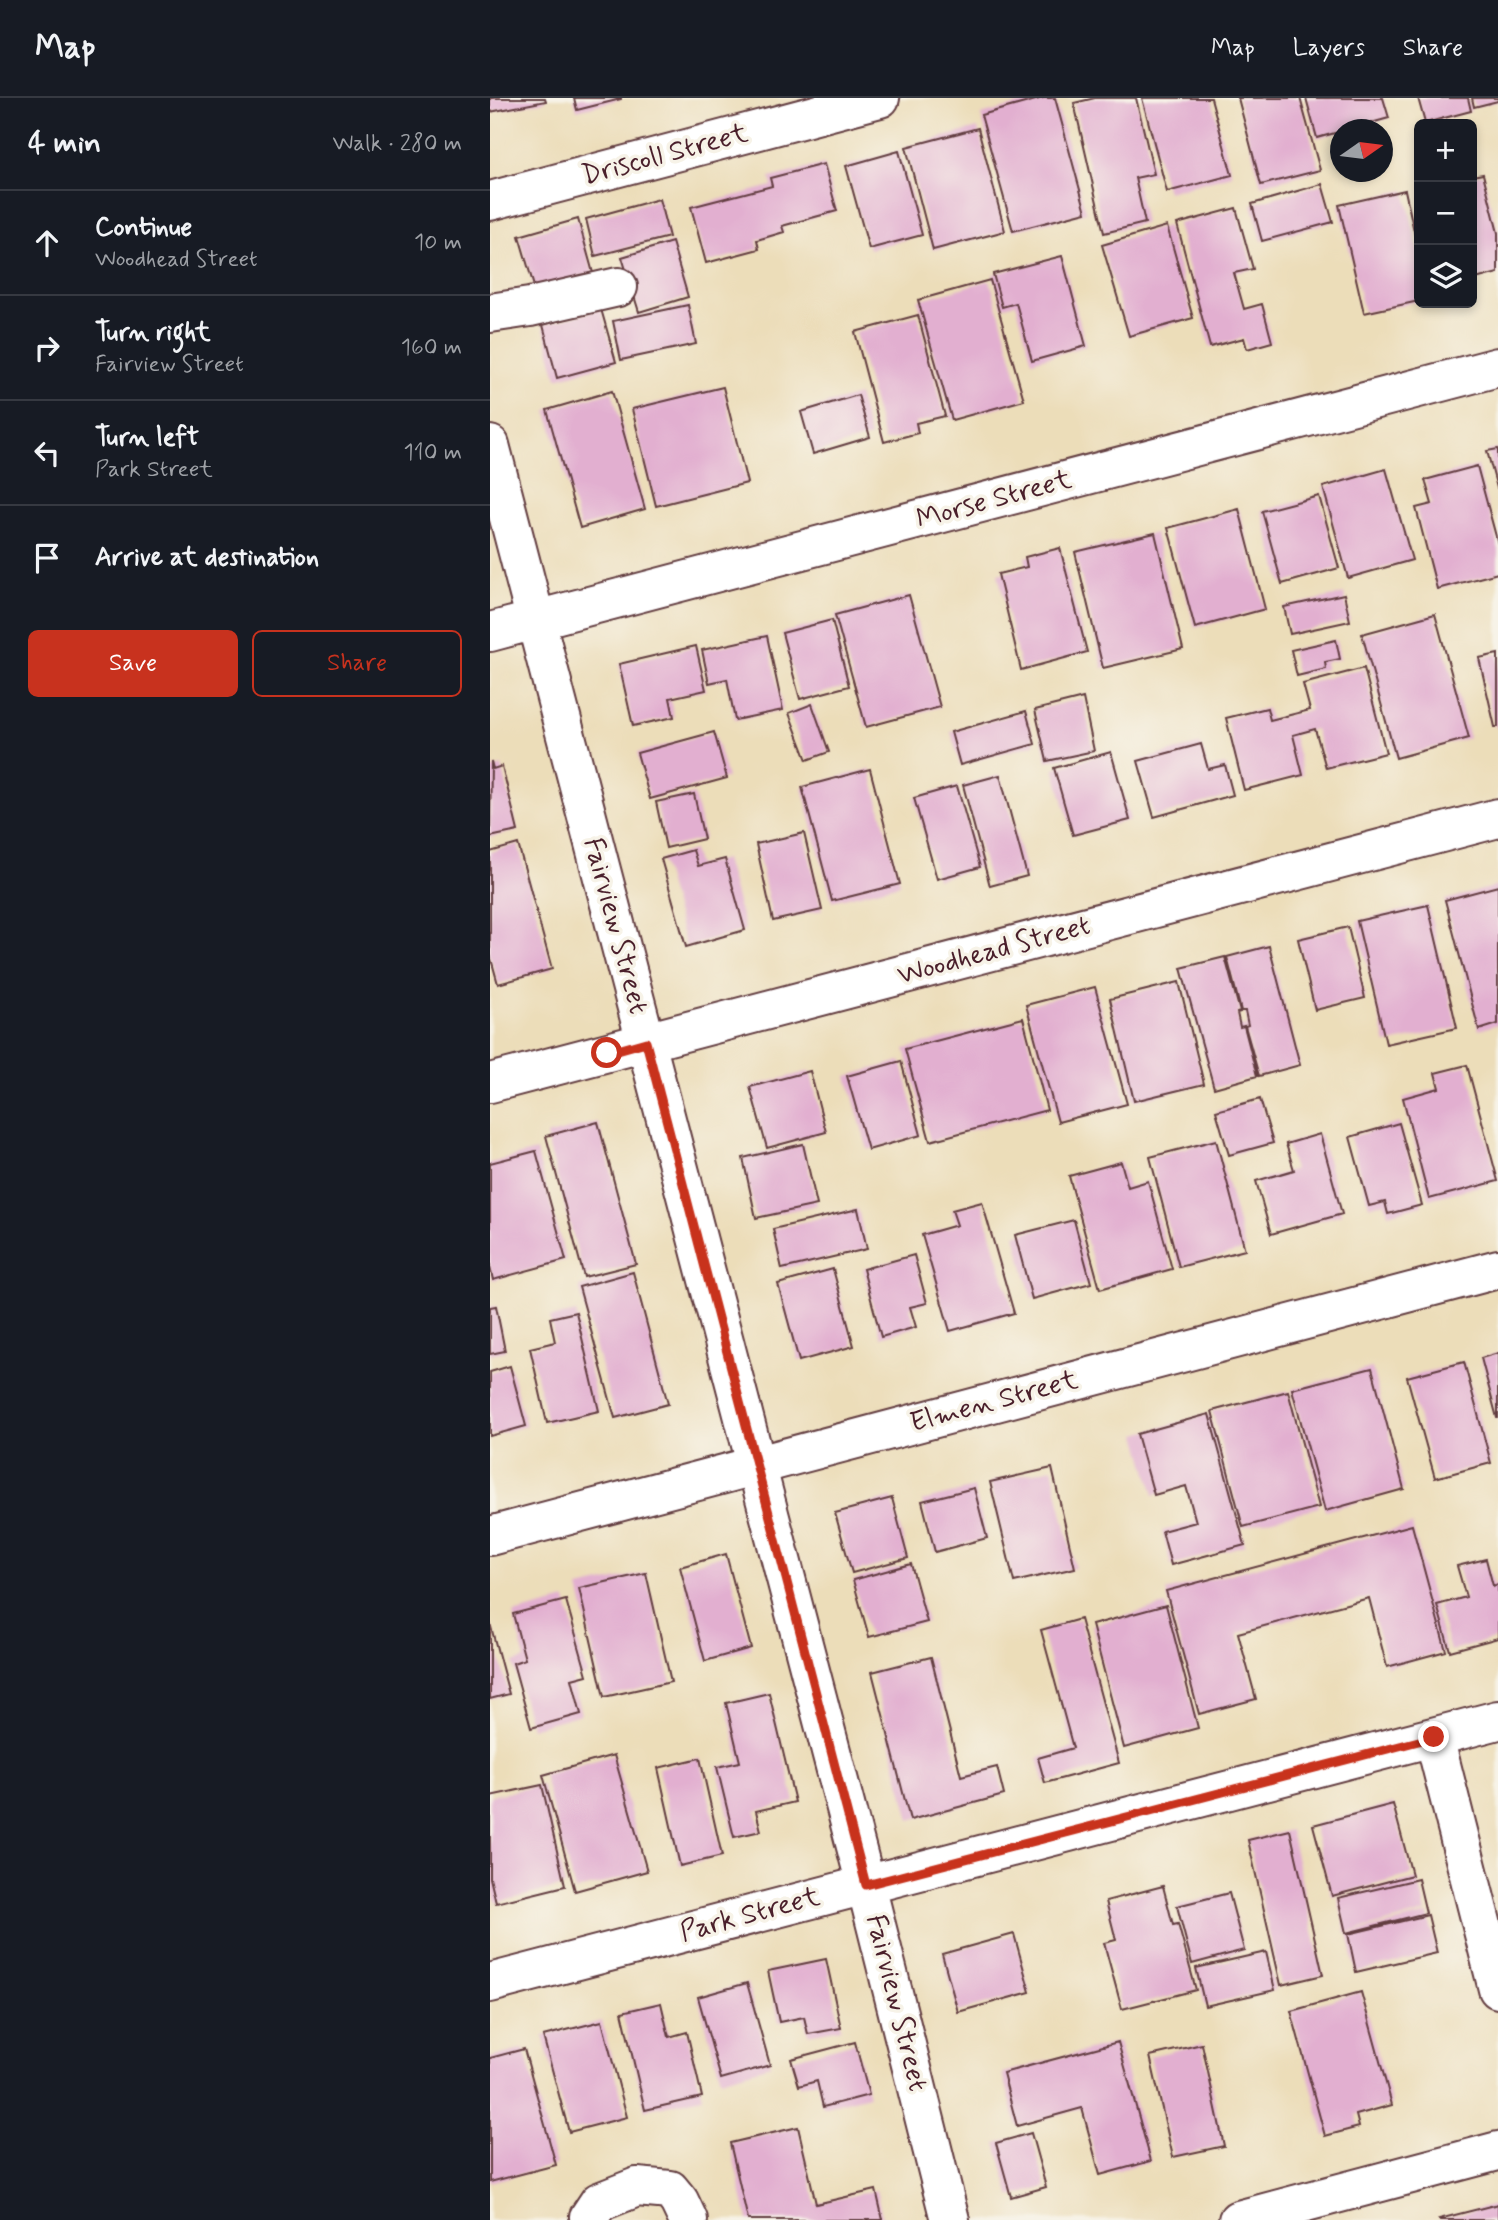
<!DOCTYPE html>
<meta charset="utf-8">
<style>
body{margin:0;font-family:Mynerve,sans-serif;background:#242831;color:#f1f3f6}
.controls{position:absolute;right:21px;top:21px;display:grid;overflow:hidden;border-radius:10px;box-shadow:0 4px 10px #0003}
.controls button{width:63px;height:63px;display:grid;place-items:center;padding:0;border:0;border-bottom:2px solid #363941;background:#171b24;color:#f1f3f6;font:35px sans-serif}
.compass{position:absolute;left:840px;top:21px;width:63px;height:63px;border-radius:50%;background:#171b24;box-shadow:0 4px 10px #0003;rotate:76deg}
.stop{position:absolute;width:21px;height:21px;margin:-16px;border:5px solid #c8321e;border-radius:50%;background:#fff}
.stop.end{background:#c8321e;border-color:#fff;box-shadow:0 2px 7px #0008}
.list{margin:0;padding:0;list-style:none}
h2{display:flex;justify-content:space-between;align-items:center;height:91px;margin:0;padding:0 28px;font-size:30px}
h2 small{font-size:23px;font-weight:400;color:#9ea1a6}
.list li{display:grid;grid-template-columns:46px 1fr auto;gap:21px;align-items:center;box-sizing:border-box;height:105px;padding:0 28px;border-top:2px solid #363941}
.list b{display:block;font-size:26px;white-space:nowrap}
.list p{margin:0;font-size:23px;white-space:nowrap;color:#9ea1a6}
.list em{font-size:23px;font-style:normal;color:#9ea1a6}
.actions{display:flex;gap:14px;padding:21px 28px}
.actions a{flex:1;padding:16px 0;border:2px solid #c8321e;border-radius:10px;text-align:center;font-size:24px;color:#c8321e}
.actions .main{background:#c8321e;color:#fff}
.icon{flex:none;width:38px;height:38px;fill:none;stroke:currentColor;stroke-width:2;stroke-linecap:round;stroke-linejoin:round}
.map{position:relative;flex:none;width:1008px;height:2122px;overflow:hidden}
header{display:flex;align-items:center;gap:42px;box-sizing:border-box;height:98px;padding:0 35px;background:#171b24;border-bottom:2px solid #363941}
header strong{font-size:33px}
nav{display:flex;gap:38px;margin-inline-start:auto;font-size:24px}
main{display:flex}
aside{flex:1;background:#171b24}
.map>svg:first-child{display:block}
.building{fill:#e2afd0}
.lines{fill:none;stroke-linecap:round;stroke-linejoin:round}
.minor-casing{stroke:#623c40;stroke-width:42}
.minor{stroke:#fff;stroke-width:38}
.route{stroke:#c8321e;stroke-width:9}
.labels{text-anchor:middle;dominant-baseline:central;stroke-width:7;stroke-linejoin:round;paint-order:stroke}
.street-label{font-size:28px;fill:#4a1f2b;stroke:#f7f3e8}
</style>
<header>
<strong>Map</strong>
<nav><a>Map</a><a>Layers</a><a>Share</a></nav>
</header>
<main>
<aside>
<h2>4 min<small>Walk · 280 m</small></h2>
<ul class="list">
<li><svg class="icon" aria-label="ahead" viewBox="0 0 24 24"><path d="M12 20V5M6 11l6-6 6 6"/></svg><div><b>Continue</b><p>Woodhead Street</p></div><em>10 m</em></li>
<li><svg class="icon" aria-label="right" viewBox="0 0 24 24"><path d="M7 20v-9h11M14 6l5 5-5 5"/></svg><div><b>Turn right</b><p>Fairview Street</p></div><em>160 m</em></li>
<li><svg class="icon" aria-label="left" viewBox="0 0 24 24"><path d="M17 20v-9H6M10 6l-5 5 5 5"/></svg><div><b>Turn left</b><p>Park Street</p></div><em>110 m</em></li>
<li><svg class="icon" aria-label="arrive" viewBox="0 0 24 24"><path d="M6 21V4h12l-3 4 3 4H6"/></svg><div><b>Arrive at destination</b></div></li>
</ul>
<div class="actions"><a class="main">Save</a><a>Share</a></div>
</aside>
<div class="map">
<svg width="1008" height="2122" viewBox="0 0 1008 2122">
<rect width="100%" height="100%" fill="#f7f3e8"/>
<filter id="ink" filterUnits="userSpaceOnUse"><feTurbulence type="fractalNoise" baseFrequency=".0143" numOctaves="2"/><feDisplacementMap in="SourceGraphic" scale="14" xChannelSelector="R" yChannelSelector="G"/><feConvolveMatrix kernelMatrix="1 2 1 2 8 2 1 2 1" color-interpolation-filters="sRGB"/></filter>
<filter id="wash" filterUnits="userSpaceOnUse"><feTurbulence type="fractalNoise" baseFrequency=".00686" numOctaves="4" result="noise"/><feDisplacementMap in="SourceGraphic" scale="28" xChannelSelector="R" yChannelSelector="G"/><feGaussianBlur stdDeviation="1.57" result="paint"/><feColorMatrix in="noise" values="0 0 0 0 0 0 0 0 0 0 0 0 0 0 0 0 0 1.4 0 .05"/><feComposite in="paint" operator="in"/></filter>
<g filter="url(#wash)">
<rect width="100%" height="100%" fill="#ecddb9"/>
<g id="blocks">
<!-- building -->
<path class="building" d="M0,0h55l1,3 -56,11z
M84,0h47v1l-44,11z
M553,0h12l31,114 -73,19 -32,-116z
M605,0h41l18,76 -19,4 10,45 -41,10 -30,-130z
M652,0h69l21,77 -65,17z
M748,0h62l20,72 -59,15z
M816,0h77l6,20 -72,20z
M928,0h50l3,13 -46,12z
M982,0h26v3l-24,6z
M488,30l27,103 -72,19 -27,-103z
M409,53l23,84 -53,14 -23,-83z
M334,66l13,47 -55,15 2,6 -27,8 2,9 -53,14 -15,-56 81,-21 -2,-8z
M993,76l15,59v40l-26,7v-104z
M832,86l11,38 -71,19 -10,-37z
M915,92l14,64v47l-55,12 -25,-108z
M169,101l10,38 -74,19 -9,-37z
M746,110l17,61 -19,4 10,36 18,-5 10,38 -25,7 -3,-11 -34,9 -33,-123z
M88,121l15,54 -58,17 -16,-54z
M677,128l26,92 -64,18 -27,-91z
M182,144l16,55 -49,15 -17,-55z
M572,158l24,90 -54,15 -16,-58 -14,4 -9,-33z
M500,182l34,120 -72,20 -34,-120z
M198,207l8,39 -75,16 -8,-39z
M111,211l15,53 -59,16 -14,-53z
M428,217l27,101 -29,7 2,10 -34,9 -29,-110z
M233,289l24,96 -91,23 -24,-97z
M122,293l33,118 -65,19 -33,-118z
M368,297l12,42 -57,17 -12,-42z
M1008,351v39h-1l-10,-37z
M987,368l21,78v29l-61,16 -21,-81 16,-4 -7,-24z
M896,371l26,91 -64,18 -25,-91z
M829,398l20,72 -57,16 -20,-73z
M749,411l26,100 -70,19 -27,-100z
M665,435l28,116 -80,19 -28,-116z
M570,450l27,104 -66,18 -23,-96 29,-7 -2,-10z
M854,496l6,27 -60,13 -6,-27z
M419,497l31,112 -74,20 -31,-112z
M945,516l34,124 -73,20 -34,-124z
M342,522l17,66 -49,13 -18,-66z
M277,538l16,74 -48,10 -8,-41 -18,4 -7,-33z
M846,542l4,19 -15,3 1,7 -29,7 -6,-26z
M206,548l10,44 -36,8 4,19 -41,9 -14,-62z
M1008,556v73h-3l-16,-69z
M874,570l22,85 -60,15 -11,-39 -22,6 10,40 -59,15 -18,-72 41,-10 3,12 40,-10 -7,-26z
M593,600l11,53 -47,10 -12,-51z
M322,606l17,48 -22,8 -18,-47z
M536,613l9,33 -75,21 -9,-33z
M224,634l13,46 -77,21 -13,-46z
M711,646l7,25 17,-4 8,30 -79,22 -16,-56z
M621,654l19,68 -57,15 -19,-67z
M1,663l2,8 9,-3 16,65 -28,6z
M380,671l30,115 -68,17 -30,-114z
M510,677l27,101 -37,10 -27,-101z
M467,688l23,81 -43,12 -23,-81z
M204,696l10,45 -38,9 -10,-46z
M314,735l18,77 -49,11 -17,-77z
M28,746l34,125 -54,15 -8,-29v-103z
M203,752l5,16 27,-7 20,71 -59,17 -25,-88z
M1008,788v138l-19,6 -34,-130z
M938,807l29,123 -71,16 -29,-123z
M858,829l17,71 -50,12 -17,-71z
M779,848l31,119 -41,11 -14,-50 3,-1 -3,-14h-4l-14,-54z
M735,859l15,55 -3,1 3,14 4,-1 13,50 -43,12 -33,-120z
M689,884l25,102 -70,17 -24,-102z
M605,889l32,117 -69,18 -32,-117z
M533,920l24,92 -117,31 -25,-92z
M411,963l20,74 -53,15 -21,-74z
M977,967l31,116 -69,18 -26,-101 36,-10 -4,-15z
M320,973l16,61 -59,16 -17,-61z
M770,1001l13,44 -44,12 -13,-44z
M108,1024l38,142 -52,13 -38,-141z
M909,1025l23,82 -34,9 -3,-12 -16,4 -19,-69z
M830,1036l22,80 -71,20 -15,-53 38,-11 -8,-26z
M726,1042l29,110 -66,17 -29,-110z
M313,1046l14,61 -61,13 -13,-60z
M46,1053l30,109 -73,20 -3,-13v-104z
M631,1064l7,25 20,-6 24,88 -72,20 -31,-113z
M492,1104l32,111 -64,18 -28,-96 35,-10 -5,-15z
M368,1111l9,40 -85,20 -9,-40z
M584,1122l17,63 -59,16 -17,-64z
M424,1157l13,48 -17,4 6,20 -35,10 -18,-68z
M343,1171l21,77 -55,15 -21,-77z
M143,1174l35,132 -53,14 -36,-131z
M6,1208l9,45 -15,3v-47z
M86,1214l23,99 -52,12 -17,-75 25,-6 -5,-24z
M1008,1255v65h-1l-16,-60z
M974,1264l27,101 -56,15 -28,-101z
M20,1268l16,60 -36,10v-64z
M882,1270l32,121 -79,22 -33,-122z
M798,1293l31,116 -76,20 -31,-116z
M719,1316l36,131 -74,20 -9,-34 34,-9 -10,-36 -32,9 -17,-61z
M562,1370l23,100 -61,14 -24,-100z
M484,1390l13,50 -52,14 -13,-51z
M402,1400l16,60 -56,15 -17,-60z
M922,1427l34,126 -59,16 -18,-69 -131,35 18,66 -57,15 -33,-123z
M236,1456l25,94 -46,13 -25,-94z
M996,1461l7,27 5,-2v54l-48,13 -13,-46 29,-8 -9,-31z
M421,1466l16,58 -58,15 -16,-57z
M156,1475l25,109 -67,15 -25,-109z
M76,1502l21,75 -15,4 9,35 -50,14 -18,-65 12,-4 -12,-45z
M676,1507l32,123 -74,20 -32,-123z
M590,1521l39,144 -74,20 -7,-25 35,-10 -32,-118z
M0,1525l19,71 -19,5z
M441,1559l30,119 36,-9 7,28 -94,25 -38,-148z
M279,1595l26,109 -39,9 5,20 -27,6 -17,-70 23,-5 -14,-59z
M124,1657l33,116 -72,20 -32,-116z
M210,1660l22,98 -42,10 -22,-98z
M52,1687l23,101 -69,17 -6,-25v-82z
M903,1706l19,71 -80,21 -19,-71z
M800,1732l33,145 -42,10 -33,-145z
M928,1781l8,34 -80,20 -8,-35z
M673,1788l10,39 5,-1 18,66 -74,19 -18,-66 12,-3 -10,-39z
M739,1795l15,57 -52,14 -15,-58z
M938,1817l9,38 -81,19 -8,-38z
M524,1836l16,58 -72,20 -16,-58z
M776,1854l9,38 -70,16 -9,-38z
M336,1861l15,69 -33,6 -4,-17 -25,5 -11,-51z
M257,1885l23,82 -49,14 -23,-82z
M871,1894l31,113 -36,10 3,12 -34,9 -34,-125z
M171,1905l8,34 18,-5 15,65 -57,13 -23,-98z
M112,1923l25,96 -58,15 -26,-96z
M365,1944l14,53 -46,12 -6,-26 -18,5 -8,-27z
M628,1944l33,119 -51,14 -18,-67 -65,18 -14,-53z
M712,1946l22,102 -51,11 -23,-101z
M34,1951l32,116 -66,17v-124z
M308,2029l18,77 60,-14 7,30h-135l-18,-77z
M541,2035l15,54 -35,10 -15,-54z
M1008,2106v16h-58l-1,-1z"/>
</g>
</g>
<g filter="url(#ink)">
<use href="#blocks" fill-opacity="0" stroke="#623c40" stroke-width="2"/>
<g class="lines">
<defs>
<path id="minor" d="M0,103l390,-103
M0,215l40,-6 88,-20
M0,347l376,1440 84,335
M0,534l1008,-265
M0,985l1008,-265
M0,1438l1008,-267
M944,1639l64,252
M0,1885l1008,-263
M100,2122l-1,-3 10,-15 38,-15 33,3 9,11 9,19
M748,2122l260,-69"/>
</defs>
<!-- minor casing -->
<use href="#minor" class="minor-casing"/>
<!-- minor -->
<use href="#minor" class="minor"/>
</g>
</g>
<g class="lines" filter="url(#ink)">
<!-- route -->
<path class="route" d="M117,955l39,-11 220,843 568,-148"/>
</g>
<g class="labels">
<!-- street labels -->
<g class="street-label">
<text transform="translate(175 57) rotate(-15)">Driscoll Street</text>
<text transform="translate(504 402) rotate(-15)">Morse Street</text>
<text transform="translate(125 828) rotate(75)">Fairview Street</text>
<text transform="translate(504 853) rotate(-15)">Woodhead Street</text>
<text transform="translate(504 1304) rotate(-15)">Elmen Street</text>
<text transform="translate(260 1817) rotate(-15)">Park Street</text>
<text transform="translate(406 1905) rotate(76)">Fairview Street</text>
</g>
</g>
</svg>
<div class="controls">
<button>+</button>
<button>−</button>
<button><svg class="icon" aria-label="layers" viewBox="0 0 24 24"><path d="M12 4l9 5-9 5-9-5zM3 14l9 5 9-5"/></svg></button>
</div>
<svg class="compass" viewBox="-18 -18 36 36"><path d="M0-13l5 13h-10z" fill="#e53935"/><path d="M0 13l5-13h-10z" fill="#9ea1a6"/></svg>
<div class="stop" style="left:117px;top:955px"></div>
<div class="stop end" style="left:944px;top:1639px"></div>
</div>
</main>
